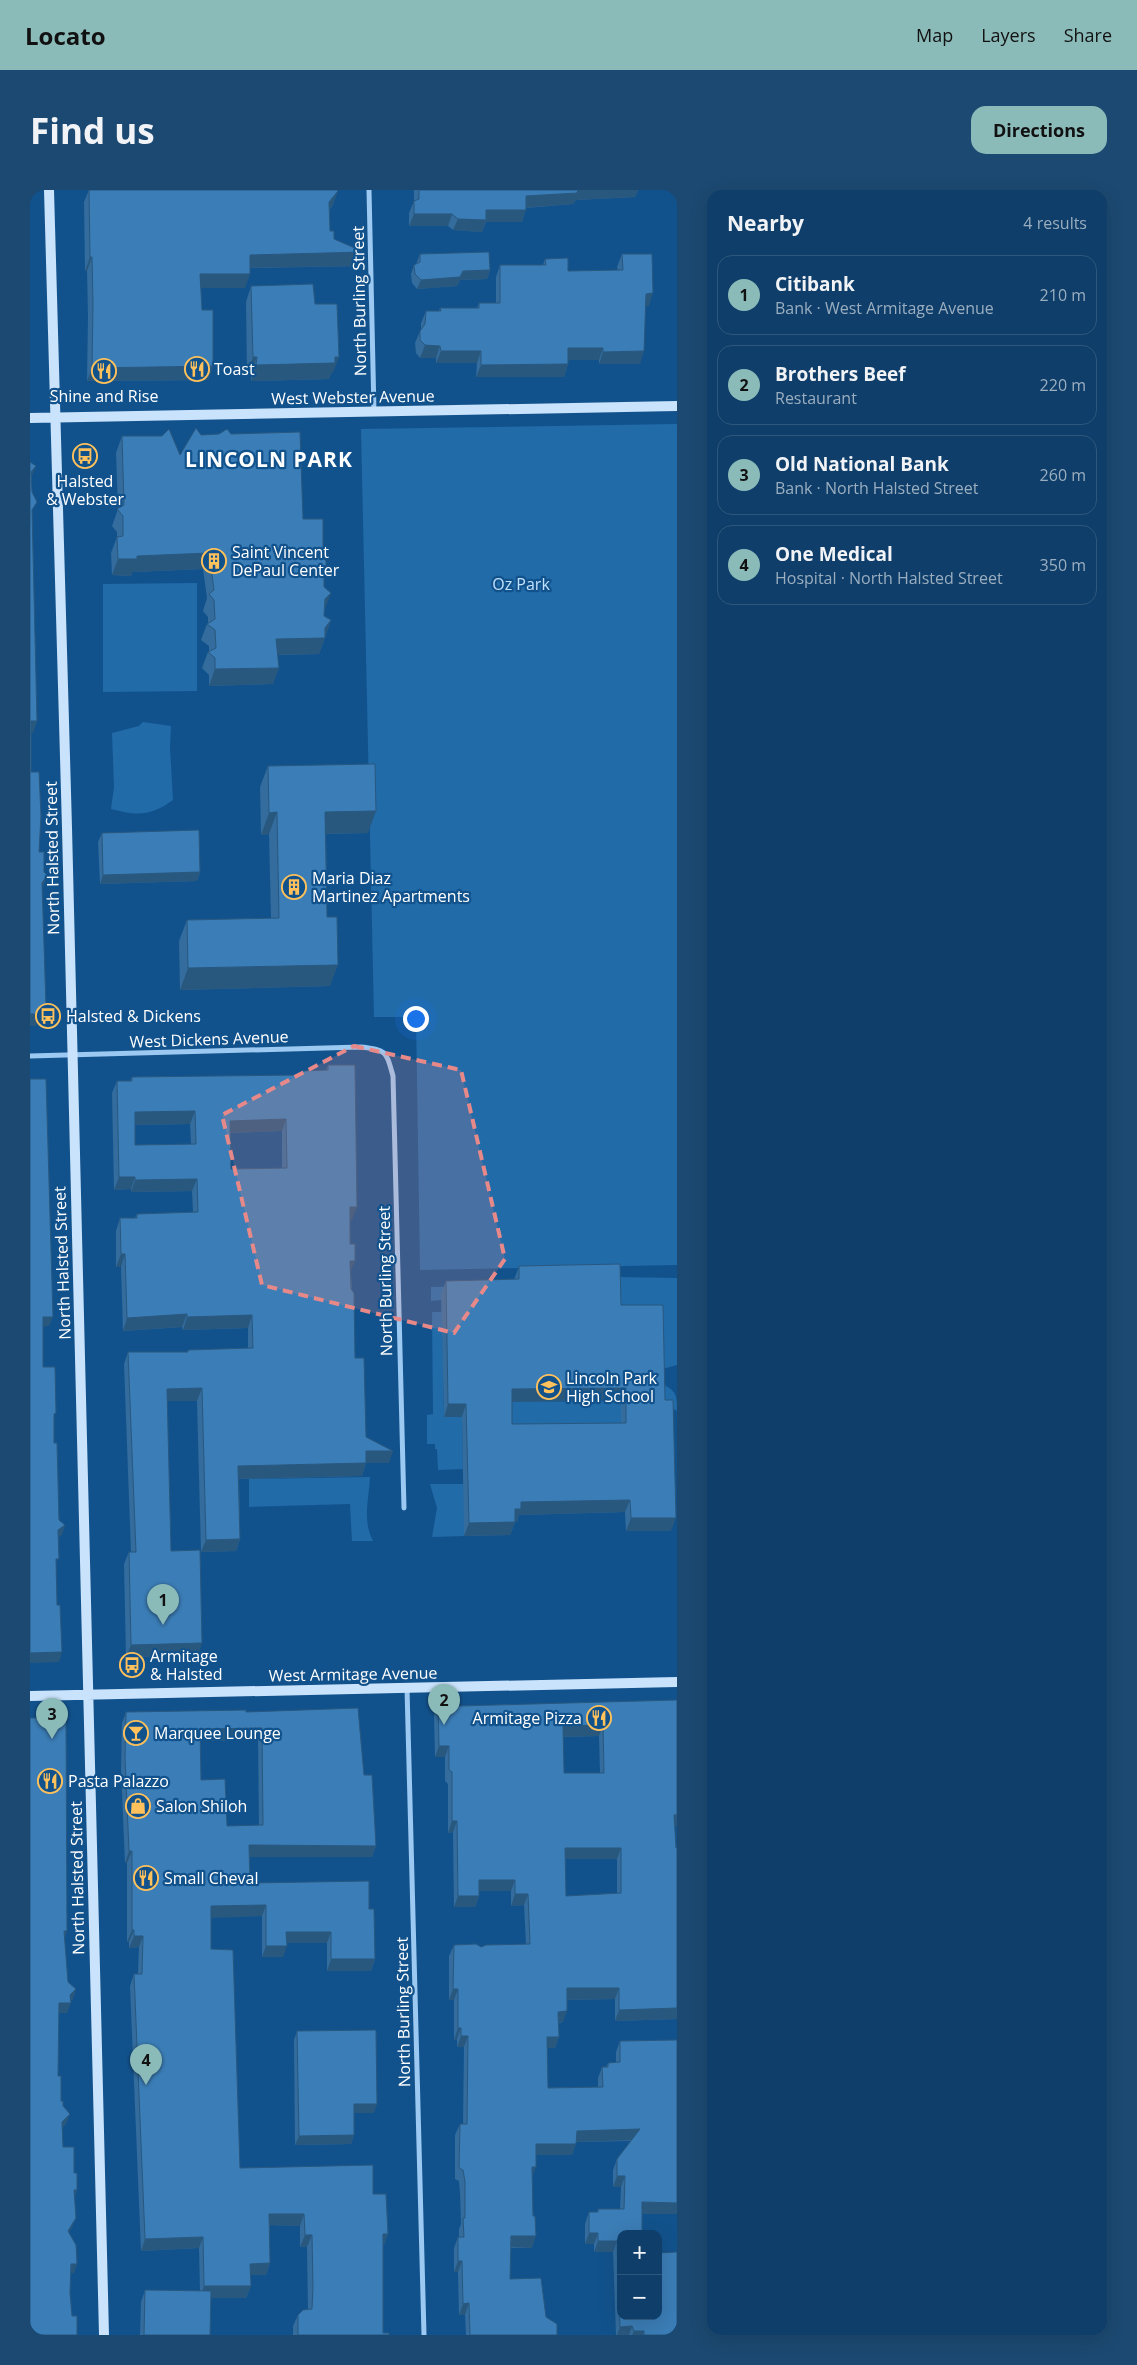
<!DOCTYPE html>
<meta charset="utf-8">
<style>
body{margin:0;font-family:"Open Sans",sans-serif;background:#1c4971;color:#f1f3f6}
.controls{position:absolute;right:15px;bottom:15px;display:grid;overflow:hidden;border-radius:10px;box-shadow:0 5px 20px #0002}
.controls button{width:45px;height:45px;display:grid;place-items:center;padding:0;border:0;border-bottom:1px solid #2e577d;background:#0e3e69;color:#f1f3f6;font:25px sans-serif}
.you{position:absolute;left:385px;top:828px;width:18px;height:18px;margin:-12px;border:4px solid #fff;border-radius:50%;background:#1a73e8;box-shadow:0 0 0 8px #1a73e833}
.badge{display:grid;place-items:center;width:32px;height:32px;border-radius:50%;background:#8bbbb9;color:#111;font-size:16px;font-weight:700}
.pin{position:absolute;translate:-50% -41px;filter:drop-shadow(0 1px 2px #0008)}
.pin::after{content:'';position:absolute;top:26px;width:18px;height:15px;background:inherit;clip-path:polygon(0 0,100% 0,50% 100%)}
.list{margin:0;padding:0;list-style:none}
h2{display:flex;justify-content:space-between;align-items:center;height:65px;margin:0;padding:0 20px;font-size:21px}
h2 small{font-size:16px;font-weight:400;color:#9baec0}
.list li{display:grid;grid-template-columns:32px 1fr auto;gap:15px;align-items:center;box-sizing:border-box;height:80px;margin:0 10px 10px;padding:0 10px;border:1px solid #2e577d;border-radius:15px}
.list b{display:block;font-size:19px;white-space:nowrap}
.list p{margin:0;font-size:16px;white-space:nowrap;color:#9baec0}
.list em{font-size:16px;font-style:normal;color:#9baec0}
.map{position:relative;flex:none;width:647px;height:2145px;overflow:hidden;border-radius:15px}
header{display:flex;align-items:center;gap:30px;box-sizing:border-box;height:70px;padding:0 25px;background:#8bbbb9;color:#111}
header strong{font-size:24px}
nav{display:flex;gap:28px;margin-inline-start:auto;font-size:18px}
.intro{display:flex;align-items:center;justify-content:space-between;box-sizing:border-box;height:120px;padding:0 30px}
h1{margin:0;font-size:35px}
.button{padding:12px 22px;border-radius:15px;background:#8bbbb9;color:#111;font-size:18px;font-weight:700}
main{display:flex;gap:30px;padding:0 30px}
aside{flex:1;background:#0e3e69;border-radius:15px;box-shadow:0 5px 20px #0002}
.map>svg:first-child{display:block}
.green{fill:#216ba9}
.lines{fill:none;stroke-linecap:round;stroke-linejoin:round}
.street{stroke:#9bc9f1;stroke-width:5}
.secondary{stroke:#c9e3fc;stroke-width:10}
.wall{fill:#336c9d;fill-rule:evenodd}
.shaded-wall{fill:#29587f}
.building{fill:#3b7db6;stroke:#29587f;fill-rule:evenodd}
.marked{fill:#e88989;fill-opacity:0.2;stroke:#e88989;stroke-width:4;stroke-dasharray:10 6;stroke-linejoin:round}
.labels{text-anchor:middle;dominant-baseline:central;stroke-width:4.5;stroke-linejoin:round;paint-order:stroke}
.street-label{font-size:16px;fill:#fff;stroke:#12528c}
.poi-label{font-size:16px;fill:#fff;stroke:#12528c;text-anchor:start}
.park-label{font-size:16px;fill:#c1e1fc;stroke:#12528c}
.district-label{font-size:21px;font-weight:bold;letter-spacing:1px;fill:#fff;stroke:#12528c}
</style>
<header>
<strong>Locato</strong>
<nav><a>Map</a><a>Layers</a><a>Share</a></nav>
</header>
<div class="intro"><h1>Find us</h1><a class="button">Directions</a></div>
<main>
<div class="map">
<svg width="647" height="2145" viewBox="0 0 647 2145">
<rect width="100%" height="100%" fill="#12528c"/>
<!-- green -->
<path class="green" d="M647,234v841l-257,5 -4,-253h-42l-13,-588z
M167,393v108l-94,1v-108z
M113,532l28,4 -1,22 3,52c-22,16 -36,16 -62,9l3,-22 -2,-54 27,-7z
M586,1087l61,1v87l-18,5 -43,-52z
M482,1095l-70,15 -11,1v-14z
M402,1122h10l2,105h18l1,52 -25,1 -1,-21h-2v-5h-8v-29l6,-1z
M632,1194c15,7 15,12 15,27l-3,-2 -12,-1z
M591,1211v35l-113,1 -1,-35z
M340,1287c-1,22 -8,43 3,64h-21l-2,-37 -101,3v-28z
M400,1294h34v52l-32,1 5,-29z"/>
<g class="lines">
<!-- street -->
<path class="street" d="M339,0l5,222
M0,866l331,-9c26,3 25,4 32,29l11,432
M377,1498l17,647"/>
<!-- secondary -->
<path class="secondary" d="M19,0l18,638 37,1507
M0,228l647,-12
M0,1506l647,-14"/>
</g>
<!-- wall -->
<path class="wall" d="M59,0h248l-4,15 -3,4v22l4,8 25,27 -109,2 -5,20h-44l1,22 11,56 -5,14 -121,1 1,-64 -1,-46h-2l-1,-69z
M384,0h224l-3,7 -59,3 -3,4 -47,4 -4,14h-36l-4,10 -29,-2 -5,-4h-39v-13l5,-12z
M390,64l70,16 -3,9 -27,1 -3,6 -40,3 -5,-6 -1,-9 3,-9 2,-1z
M592,64l27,52h-4l-5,58h-41v-4h-31v4l-4,13h-88l1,-14h-41v-5h-16l-4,-5 -1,-10 5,-12 1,-2v-6l5,-12h13l1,-3h37l2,-5h17v-26l4,-12h43l2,-6 23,12 50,-1 -1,-3z
M221,96l64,18 18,69h-2l-2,6 -78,2v-8h-4l-1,-71z
M171,245l102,84 21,55v13l1,22 -1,1v6l7,4 -12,34 -41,1 -5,29 -64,2v-11l-7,-7 6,-16 1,-1v-5l-8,-6 6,-16 1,-1v-6l-5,-6 4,-13 -4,-29 -71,3 -1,4 -19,-1 -1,-22 6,-16v-5l-5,-6 6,-17 -2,-56 6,-17 58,19z
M238,576l100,67 -42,1 1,83 3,69 -150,4 -1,-49 8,-21 84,-2 -2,-84 -8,1 -1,-48z
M72,643l98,39 -3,9 -97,3 -2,-42z
M298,875l24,155h-2l1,52 4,86 11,79 23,26h-23l-4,13 -123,3 1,60 -4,12 -35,1 -4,-151h-30l4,150 27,105 -72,1 -2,-93 5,-12h2l-7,-188 4,-12h59l1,-2 60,-2v-20l-65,2 -1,-3 -59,4 -2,-64h-5v-36l4,-13h15l2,-4 56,-2 -1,-21 -61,1v-3l-17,1 -2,-97 5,-12h13l2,-4 169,-2 1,-4 24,-1zM160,934l1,20 -56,1v-20zM252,941v37l-51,1 -1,-36z
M489,1076l102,39 44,95 6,131h-45l-1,-19 -106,3 -2,7h-2l-5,13 -46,1 -2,-119h-18l-3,-123 5,-13 68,-1zM591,1210v23l-109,1v-22z
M647,1510v126h-2l2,193 -62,2v-22l-48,1 -4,22 -4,1v14l-4,11h-8l1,40 50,-1v-9l4,-11h4l2,-4h8v-11l4,-11 57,-1v174h-35l-21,20 56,101h-61l-3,-83h-19v-8h-9v-20l4,-12h8l1,-3h22l1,-22h-8v-17l4,-11 14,-18 -55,1 -4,13h-36l-4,22v71h-21l-1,31 36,38 11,18h-91l-1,-20h-6l-1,-43h-4v-24l4,-11h1v-8l2,-5 -1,-31 -1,-12 -4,-2v-44l5,-11h3l1,-77h-7v-8l-3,1v-40h-5v-44l5,-11 27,2 45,-3 -2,-39 -13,1v-15h-32v5l-4,11h-21l-1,-75 -5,1v-49l-3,-3v-24h-10l-1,-42 4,-11 21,2zM569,1546l1,37h-36l-1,-36zM535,1669h52v34l-51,3z
M96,1522h120l118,63 12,71 -4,11h-122v26l119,26 6,50 -4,12h-44v-28h-40l-4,14h-21v-41l-51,1v32l29,219 133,26 15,40 -4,11h-1v88l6,2h-96v-9l5,-11 10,-5 -1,-63h-7v-21l-30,-1v38l-4,12h-16l1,11 -5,12h-35l-1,37h-70l1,-33 4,-12 55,1 -1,-43 -58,3 -11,-265 4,-12h4l1,-27 -10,1v-6h-2v-79h-2l-4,-93 1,-47zM228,1550l1,86h-32l-26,-46 -1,-39z
M267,1841l77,82h-20v22l-3,9 -56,1 -1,-105z"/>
<!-- shaded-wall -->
<path class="shaded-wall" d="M548,0h60l-3,7 -59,3 -3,4 -51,4 4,-12z
M308,1l-5,14 -8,10 4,-13z
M456,20h40l-4,12h-36l-4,10 -29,-2 5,-11z
M384,24h38l-4,12h-39z
M334,62l-5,14 -114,2 5,-13z
M60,67h2l-5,14h-2z
M460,80l-3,9 -27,1 -3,6 -40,3 4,-9 42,-9z
M170,84h50l-5,14h-49z
M623,103l-4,13h-8l5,-12z
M395,155l15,1 -4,12h-16z
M538,158h35l-4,12h-36z
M411,161h40l-4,12h-41z
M614,161l-4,13h-41l4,-12z
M223,167h4l-6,16h-4z
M305,167h4l-6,16h-2l-2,6 -78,2 5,-16z
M538,174l-4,13h-88l5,-12z
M183,176l-5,14 -121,1 5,-13z
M6,276l-5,12v-6z
M179,363l-6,16 -71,3 -1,4 -19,-1 6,-16 19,-3z
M301,403l-6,16 -6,6 6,-16z
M301,430l-12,34 -49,1 6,-16 49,-11z
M249,478l-6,16 -64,2 6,-17z
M1,531h6l-4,12h-3z
M346,621l-8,22 -51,1 8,-22z
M247,622l-8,22 -8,1 8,-22z
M170,682l-3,9 -97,3 3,-9z
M17,685l-4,12 -6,8 5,-12z
M308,775l-8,21 -150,4 8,-22z
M16,817l-4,12 -7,7h-5v-12z
M165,921l-5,13 -60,1 5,-13z
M256,929l-4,12 -57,2 5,-12z
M89,987h16l-4,12 -17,1z
M167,989l-5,12 -61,1 4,-12z
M320,1017h7l-5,13h-6z
M91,1064h4l-4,13h-5z
M320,1071h5l-5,12z
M157,1124l-5,13 -59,4 4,-13z
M222,1125l-4,13 -65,2 4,-13z
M13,1127h10l-4,9 -10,1z
M172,1198l-5,13h-34l4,-12z
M596,1198l-5,12 -114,2 5,-13z
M418,1214h18l-4,13h-18z
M336,1261h27l-4,12h-28z
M336,1273l-4,13 -128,3 4,-13z
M600,1310l-5,12 -106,3 -2,7h-7l5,-13 6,-7z
M601,1328h45l-5,13h-45z
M485,1332l-5,13 -46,1 5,-13z
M35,1335l-3,10 -8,5 4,-10z
M210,1349l-4,12 -35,1 5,-12z
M172,1453l-4,13 -72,1 5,-12z
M32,1462l-3,10 -29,1v-10z
M573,1535l-4,11 -41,1 5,-11z
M232,1538l-4,12 -62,1 4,-12z
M409,1556h10l-4,11h-10z
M644,1625h3v11l-7,1z
M422,1631h5l-4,11 -5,1z
M219,1655l127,1 -4,11h-127z
M535,1658h56l-4,11h-56z
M99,1661h3l-5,12h-2z
M449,1690h36l-4,11h-36z
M485,1704h13l-4,11 -13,1z
M428,1706h21l-4,11h-21z
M236,1715l-4,11 -55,2 4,-12z
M102,1740h2l-5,12h-2z
M34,1741h3l-3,10z
M256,1742h45l-4,11h-45z
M104,1746h9l-4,11 -10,1z
M236,1756h21l-4,11h-21z
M301,1769h44l-4,12h-44z
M537,1798h52l-4,11 -52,1z
M46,1799l-3,10 -4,4h2l-4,10h-12l4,-10 11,-8z
M423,1799h5l-4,11h-5z
M647,1818v11l-62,2 4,-11z
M537,1821l-4,11 -9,1 4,-11z
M428,1838h3l-4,11 -3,1z
M431,1846h7l-4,11h-7z
M517,1847h12l-4,11h-12z
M324,1914h23l-3,9h-23z
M40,1924l-4,10 -7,8 3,-10z
M610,1939l-4,11 -63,2 4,-11z
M324,1945l-3,9 -56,1 4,-9z
M506,1954h40l-4,11h-40z
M502,1977h4l-4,11z
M587,1986h8l-4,11h-8z
M44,2000h3l-3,9z
M612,2012l35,1v11h-39z
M239,2024h35l-4,12 -35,-1z
M46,2028l-4,9 -7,14 3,-10z
M559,2043h9l-4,11h-9z
M353,2044h5l-4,11h-6z
M275,2045h7l-5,12h-7z
M481,2046h25l-4,12 -25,-1z
M173,2047l-4,11 -58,3 4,-12z
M568,2051h19l-4,11h-19z
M428,2071h4l-4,11h-4z
M240,2073l-4,12h-20l4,-11z
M41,2074h6l-3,9 -7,1z
M174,2096h47l-5,12h-46z
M439,2113l-4,12h-6l4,-11z
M602,2136l-3,9h-12l3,-8z
M604,2141h10l-1,4h-11z"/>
<!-- building -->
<path class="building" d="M59,0h248l1,1 -9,11 1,29h4v8l30,13 -114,3v19h-50l2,36h11v56l-121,2 1,-65 -1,-46h-2z
M389,0h159l-1,3 -51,3v14h-40v10l-28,-1 -6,-5h-38v-13l5,-2z
M459,62l1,18 -27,1 -3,6 -39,3 -6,-6 -1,-9 6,-3v-8z
M592,64h30l1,39 -7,1 -2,57 -41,1v-4h-35v16l-87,1v-14h-40l-1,-5 -15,-1 -5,-5v-9l5,-7 1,-13h15l-1,-3h39v-5h21v-38h46l-1,-6 23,-1v13l55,-1z
M283,94l2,20h22l2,53h-4v6l-79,2 1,-8h-4l-2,-71z
M166,238l5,7 18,-1 8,-5 4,5 69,-2 3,87h20v39l3,3v7l-2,2v17l7,6 -6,6 -1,17 7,4 -6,8v10l-49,1 3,29 -64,1v-11l-7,-6 8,-4 -1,-18 -8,-6 8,-5 -1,-19 -5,-6 5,-4 -5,-37 -72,3v3h-19l-1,-22 6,-1v-20l-6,-7 7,-4 -2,-69h40l7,-7 11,26z
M0,272l6,4 -5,6 1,20 5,10 -5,8 5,211h-6v51h8l2,44 -2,36h5v20l3,3 -5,8 4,124 -7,7h-9z
M345,574l1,47 -51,1 2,105h10l1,48 -150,3 -1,-48 92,-2 -2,-106 -8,1 -1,-47z
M169,640l1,42 -97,3 -1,-42z
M298,875h27l2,142h-7v37h5v17h-5l1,28 3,4 1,65h9l2,79 27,14h-27v12l-128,3 2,73 -34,1 -4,-152 -35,1 4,162 29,-1 2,93 -71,2 -2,-93h7l-8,-200h60v-2l65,-2 -1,-33 -65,2v-3l-60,4 -2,-64h-4l-1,-36h17v-4l61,-2 -1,-33 -62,1v-3h-16l-2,-96h15v-4l170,-2v-4l26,-1zM165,921l1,33 -61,1v-33zM256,929l1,49 -56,1 -1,-48z
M0,889h16l7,238h-10v50h12l1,46 -2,1v29h3l2,77 6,5 -7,5 1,29h-3l1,46h3l2,47 -32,1z
M590,1074l1,41h42l2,95h8l3,118h-45l-1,-18 -109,2v7h-6v13l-46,1 -3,-119h-18l-2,-123 73,-2v-13zM596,1198v35l-114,1v-35z
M647,1510v115h-3l2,33h1v160l-58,2v-22h-52v23l-9,1 1,25h-12l1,51 55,-1 -1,-20h6v-4l12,-1v-21l57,-1v163l-35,-1v32h-21v82h37v-63l19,-1v83h-33v-4h-10l-2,-5 -12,1 -3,-86h-19v-8h-9v-21h9v-3h26l1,-33h-8v-17l23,-30 -63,2 -1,13h-40v23h-4l1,49h2l1,20h-25l-1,43 31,-1 5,39 11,7v11h-87l-1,-32 -6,1 -1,-43h-4v-24h6l-1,-19h2v-36l-2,-12 -4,-2 1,-44h7l1,-88h-7v-8h-3v-39h-5l1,-44 22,-1 5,3 5,-2 44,-1 -2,-50h-13v-14h-36v16h-21l-1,-75h-5v-49l-3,-2v-24h-10l-1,-42 21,-1v3zM573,1535l1,48h-40l-1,-47zM535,1658h56v45l-55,3z
M328,1518l6,67h8l4,71 -127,-1 1,38 119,-2v28h5l1,50h-44v-27h-45l1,14h-21v-41l-55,1v43l22,1 7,218 133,-3v29h13l2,40h-5v99h6v2h-91v-20l5,-5 9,-1 1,-22 -1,-52h-7l-1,-21h-35l1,49 -20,1 1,22h-47l-1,-49 -58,2 -11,-265h8l1,-38h-9v-6h-2v-79h-3l-4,-93 1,-46 120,-2v2zM232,1538l1,97 -36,1 -2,-47 -24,1 -1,-51z
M36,1527l1,214h-3l4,51 8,7 -6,6 1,8h-12l-1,73h3v25h2v5l7,8 -8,8 1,25h11v26h3v17h-3l2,28 -8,13 8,14 1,19h-6l-1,29 2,23h5v19h-47v-617z
M346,1840l1,74h-23v31l-55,1 -2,-105z
M115,2100l66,1 -1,44h-66z"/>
<!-- marked area -->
<path class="marked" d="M324,856l107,24 44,189 -51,74 -192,-48 -40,-170z"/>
<!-- icons -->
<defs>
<symbol id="restaurant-ring" viewBox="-11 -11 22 22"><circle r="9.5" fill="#12528c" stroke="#ffc15b" stroke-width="1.5"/><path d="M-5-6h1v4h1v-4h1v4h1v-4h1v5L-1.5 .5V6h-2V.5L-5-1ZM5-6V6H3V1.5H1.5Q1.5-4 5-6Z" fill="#ffc15b"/></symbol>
<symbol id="bus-ring" viewBox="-11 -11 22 22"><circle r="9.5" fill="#12528c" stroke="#ffc15b" stroke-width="1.5"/><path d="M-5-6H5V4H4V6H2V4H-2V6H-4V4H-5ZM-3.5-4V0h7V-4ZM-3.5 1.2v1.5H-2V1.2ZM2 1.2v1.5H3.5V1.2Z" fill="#ffc15b"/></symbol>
<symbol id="building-ring" viewBox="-11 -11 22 22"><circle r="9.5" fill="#12528c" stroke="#ffc15b" stroke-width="1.5"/><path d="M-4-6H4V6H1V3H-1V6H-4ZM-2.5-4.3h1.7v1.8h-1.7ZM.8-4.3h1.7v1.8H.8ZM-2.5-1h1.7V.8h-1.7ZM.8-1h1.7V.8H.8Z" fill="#ffc15b"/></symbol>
<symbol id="school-ring" viewBox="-11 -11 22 22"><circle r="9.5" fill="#12528c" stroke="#ffc15b" stroke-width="1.5"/><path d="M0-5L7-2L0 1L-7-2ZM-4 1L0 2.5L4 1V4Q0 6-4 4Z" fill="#ffc15b"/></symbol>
<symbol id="bar-ring" viewBox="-11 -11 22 22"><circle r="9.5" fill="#12528c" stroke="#ffc15b" stroke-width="1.5"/><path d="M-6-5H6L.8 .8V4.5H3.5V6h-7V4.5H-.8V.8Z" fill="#ffc15b"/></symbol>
<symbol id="shop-ring" viewBox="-11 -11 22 22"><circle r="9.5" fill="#12528c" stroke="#ffc15b" stroke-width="1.5"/><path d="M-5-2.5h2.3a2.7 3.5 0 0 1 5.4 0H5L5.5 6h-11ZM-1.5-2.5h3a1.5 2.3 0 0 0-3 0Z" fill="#ffc15b"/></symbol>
</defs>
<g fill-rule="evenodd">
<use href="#restaurant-ring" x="153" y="165" width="28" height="28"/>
<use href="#restaurant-ring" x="60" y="167" width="28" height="28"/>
<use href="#bus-ring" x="41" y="252" width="28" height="28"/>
<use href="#building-ring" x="170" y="357" width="28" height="28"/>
<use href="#building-ring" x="250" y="683" width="28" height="28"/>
<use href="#bus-ring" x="4" y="812" width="28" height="28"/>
<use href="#school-ring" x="505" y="1183" width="28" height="28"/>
<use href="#bus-ring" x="88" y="1461" width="28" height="28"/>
<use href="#restaurant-ring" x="555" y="1514" width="28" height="28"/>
<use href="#bar-ring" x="92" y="1529" width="28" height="28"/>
<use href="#restaurant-ring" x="6" y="1577" width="28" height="28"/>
<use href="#shop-ring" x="94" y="1602" width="28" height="28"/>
<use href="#restaurant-ring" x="102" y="1674" width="28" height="28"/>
</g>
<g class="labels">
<!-- street labels -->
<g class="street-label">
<text transform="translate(329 111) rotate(-91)">North Burling Street</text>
<text transform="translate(323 207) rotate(-1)">West Webster Avenue</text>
<text transform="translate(22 668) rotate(-91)">North Halsted Street</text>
<text transform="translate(179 849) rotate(-2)">West Dickens Avenue</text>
<text transform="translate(32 1073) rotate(-92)">North Halsted Street</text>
<text transform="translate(355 1091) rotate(-91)">North Burling Street</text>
<text transform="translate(323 1484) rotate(-1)">West Armitage Avenue</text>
<text transform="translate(47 1688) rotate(-91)">North Halsted Street</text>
<text transform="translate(373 1822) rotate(-91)">North Burling Street</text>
</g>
<!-- poi labels -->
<g class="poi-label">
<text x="184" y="179">Toast</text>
<text x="74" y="206" text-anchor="middle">Shine and Rise</text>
<text x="55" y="291" text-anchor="middle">Halsted<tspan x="55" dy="18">&amp; Webster</tspan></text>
<text x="202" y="362">Saint Vincent<tspan x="202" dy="18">DePaul Center</tspan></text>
<text x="282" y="688">Maria Diaz<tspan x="282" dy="18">Martinez Apartments</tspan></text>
<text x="36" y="826">Halsted &amp; Dickens</text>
<text x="536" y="1188">Lincoln Park<tspan x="536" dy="18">High School</tspan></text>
<text x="120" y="1466">Armitage<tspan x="120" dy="18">&amp; Halsted</tspan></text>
<text x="552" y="1528" text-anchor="end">Armitage Pizza</text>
<text x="124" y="1543">Marquee Lounge</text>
<text x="38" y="1591">Pasta Palazzo</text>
<text x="126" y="1616">Salon Shiloh</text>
<text x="134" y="1688">Small Cheval</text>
</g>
<!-- park labels -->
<g class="park-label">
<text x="491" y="394">Oz Park</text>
</g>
<!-- district labels -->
<g class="district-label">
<text x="239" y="269">LINCOLN PARK</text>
</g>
</g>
</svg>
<div class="controls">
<button>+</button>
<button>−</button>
</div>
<div class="you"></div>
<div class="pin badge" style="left:133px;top:1435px">1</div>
<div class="pin badge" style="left:414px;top:1535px">2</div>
<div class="pin badge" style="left:22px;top:1549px">3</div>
<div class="pin badge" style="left:116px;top:1895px">4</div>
</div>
<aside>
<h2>Nearby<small>4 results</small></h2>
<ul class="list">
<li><span class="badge">1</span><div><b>Citibank</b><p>Bank · West Armitage Avenue</p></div><em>210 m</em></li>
<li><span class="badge">2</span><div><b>Brothers Beef</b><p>Restaurant</p></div><em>220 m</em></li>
<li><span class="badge">3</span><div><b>Old National Bank</b><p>Bank · North Halsted Street</p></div><em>260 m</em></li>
<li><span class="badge">4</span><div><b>One Medical</b><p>Hospital · North Halsted Street</p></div><em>350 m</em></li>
</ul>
</aside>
</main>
